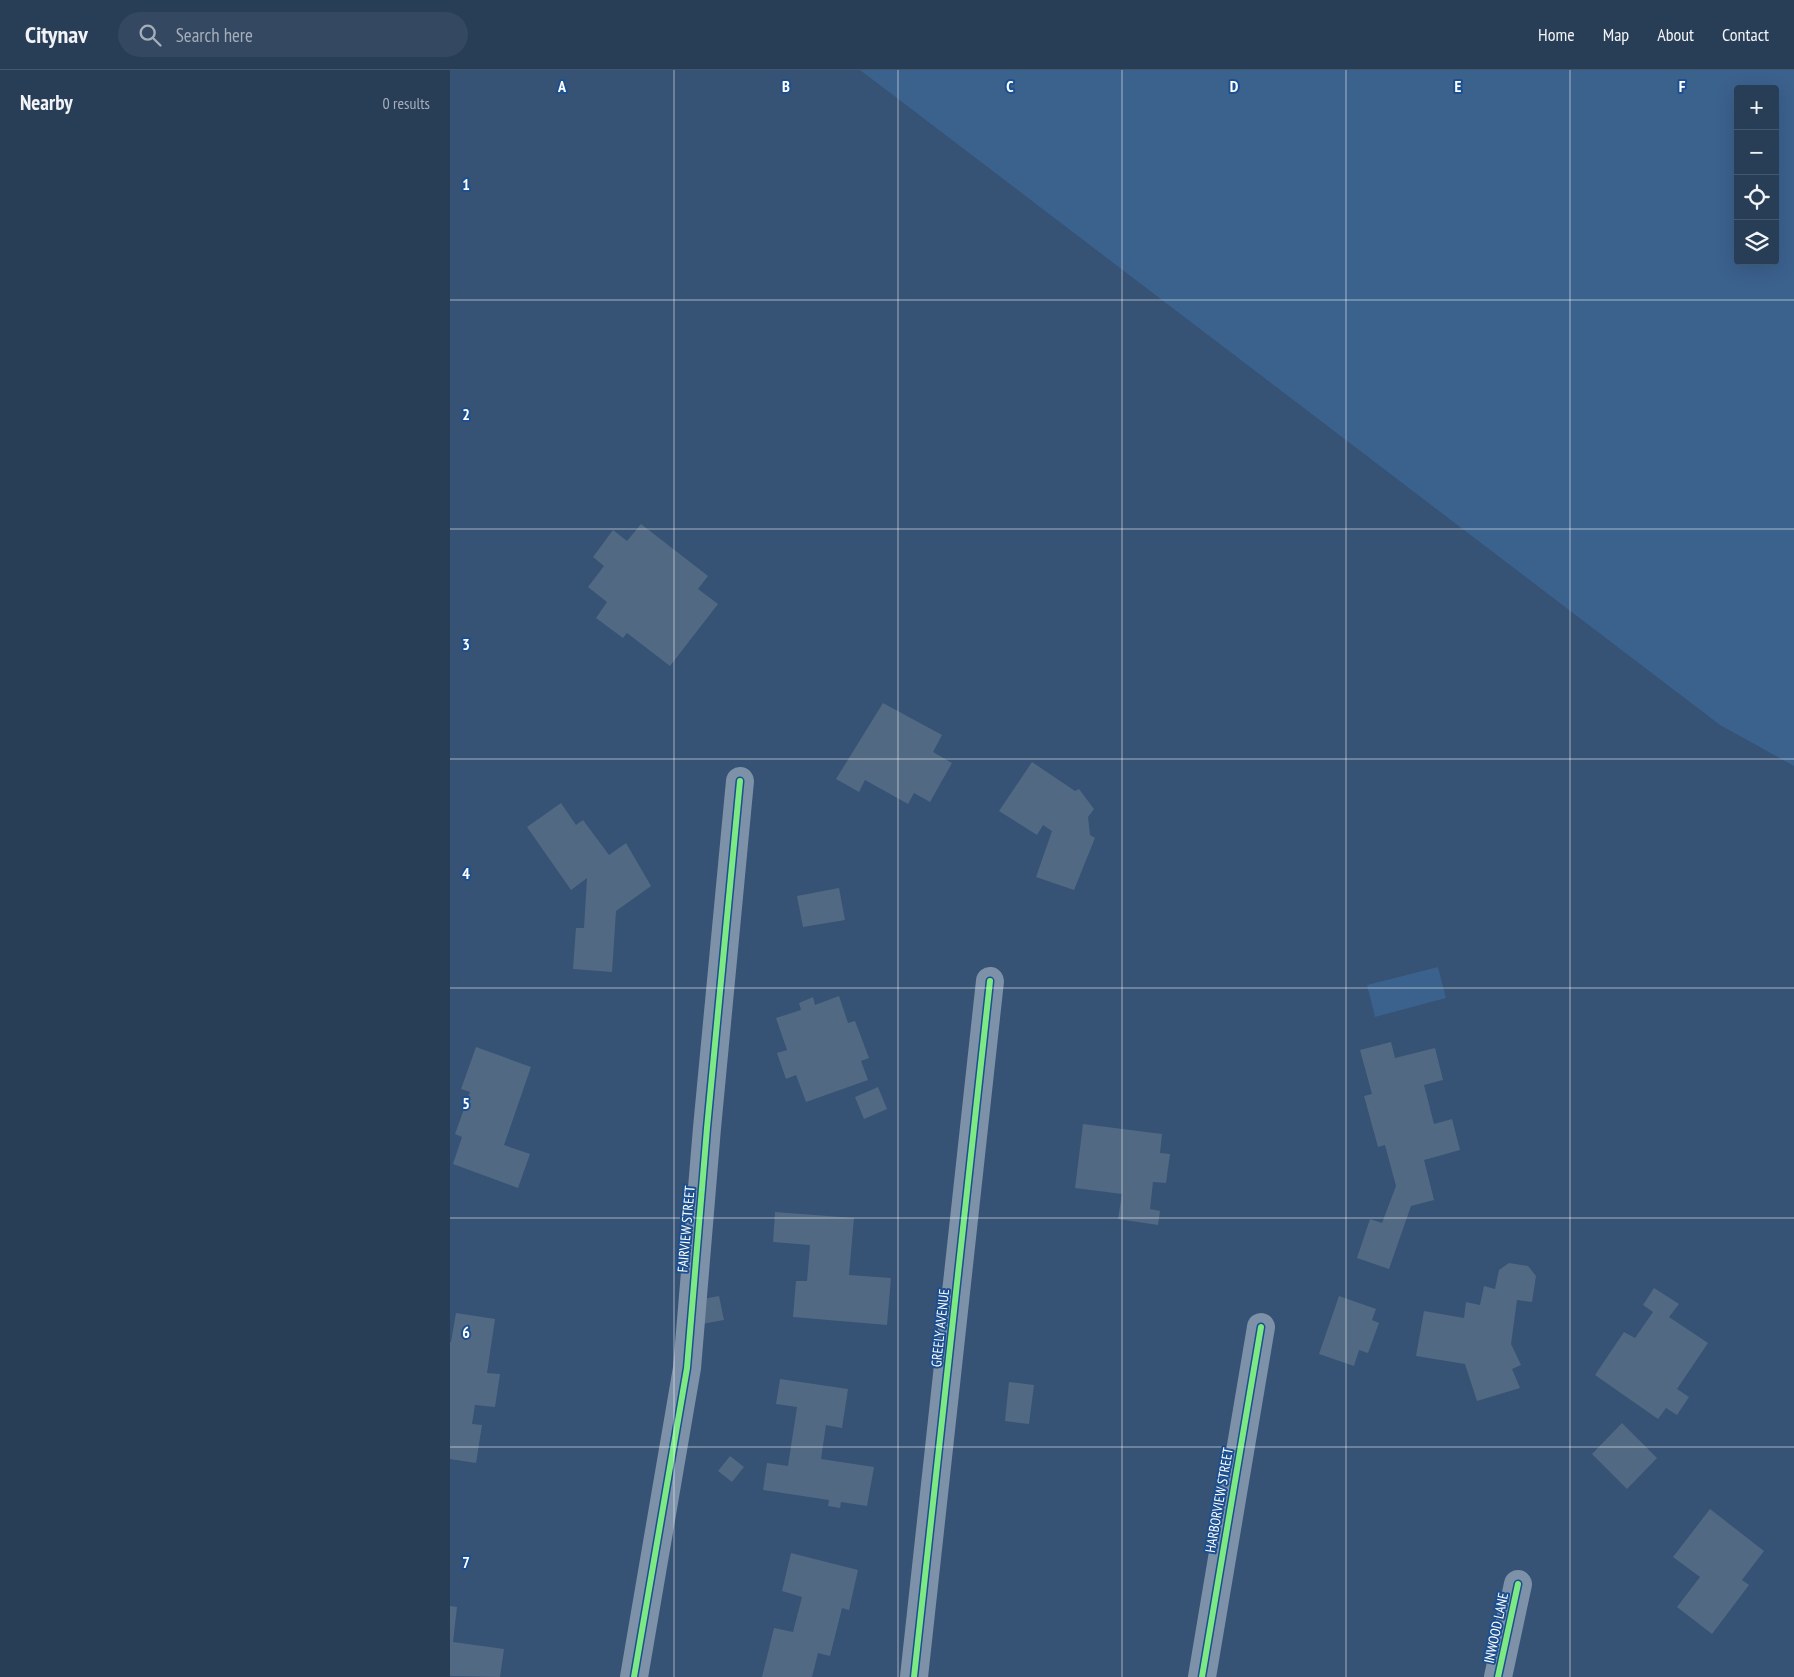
<!DOCTYPE html>
<meta charset="utf-8">
<style>
body{margin:0;font-family:"PT Sans Narrow",sans-serif;background:#344961;color:#f1f3f6}
.controls{position:absolute;right:15px;top:15px;display:grid;overflow:hidden;border-radius:5px;box-shadow:0 5px 20px #0002}
.controls button{width:45px;height:45px;display:grid;place-items:center;padding:0;border:0;border-bottom:1px solid #44576d;background:#283e57;color:#f1f3f6;font:25px sans-serif}
.list{margin:0;padding:0;list-style:none}
h2{display:flex;justify-content:space-between;align-items:center;height:65px;margin:0;padding:0 20px;font-size:21px}
h2 small{font-size:16px;font-weight:400;color:#a5aeba}
.icon{flex:none;width:28px;height:28px;fill:none;stroke:currentColor;stroke-width:2;stroke-linecap:round;stroke-linejoin:round}
.map{position:relative;flex:none;width:1344px;height:1607px;overflow:hidden}
header{display:flex;align-items:center;gap:30px;box-sizing:border-box;height:70px;padding:0 25px;background:#283e57;border-bottom:1px solid #44576d}
header strong{font-size:24px}
nav{display:flex;gap:28px;margin-inline-start:auto;font-size:18px}
.search{width:350px;height:45px;background:#344961;display:flex;align-items:center;gap:12px;box-sizing:border-box;padding:0 18px;border-radius:28px;color:#a5aeba;font-size:19px}
main{display:flex}
aside{flex:1;background:#283e57}
.map>svg:first-child{display:block}
.water{fill:#3b618d;fill-rule:evenodd}
.building{fill:#526984}
.lines{fill:none;stroke-linecap:round;stroke-linejoin:round}
.minor{stroke:#7d92a8;stroke-width:28}
.cycleway-casing{stroke:#1b4f8f;stroke-width:9}
.cycleway{stroke:#7ce984;stroke-width:6}
.grid{fill:none;stroke:#fff;stroke-width:1;stroke-opacity:0.55}
.labels{text-anchor:middle;dominant-baseline:central;stroke-width:4;stroke-linejoin:round;paint-order:stroke}
.street-label{font-size:14px;fill:#fff;stroke:#1b4f8f}
.grid-label{font-size:16px;text-anchor:middle;font-weight:bold;fill:#fff;stroke:#1b4f8f;stroke-width:4;stroke-linejoin:round;paint-order:stroke}
</style>
<header>
<strong>Citynav</strong>
<div class="search"><svg class="icon" aria-label="search" viewBox="0 0 24 24"><circle cx="10" cy="10" r="6"/><path d="M15 15l6 6"/></svg>Search here</div>
<nav><a>Home</a><a>Map</a><a>About</a><a>Contact</a></nav>
</header>
<main>
<aside>
<h2>Nearby<small>0 results</small></h2>
<ul class="list">
</ul>
</aside>
<div class="map">
<svg width="1344" height="1607" viewBox="0 0 1344 1607">
<rect width="100%" height="100%" fill="#365274"/>
<!-- water -->
<path class="water" d="M410,0h934v696l-74,-41zM1288,19h37v172h-37z
M988,897l8,31 -71,19 -8,-32z"/>
<!-- building -->
<path class="building" d="M191,454l67,52 -10,13 20,15 -48,62 -43,-33 -4,5 -27,-20 11,-16 -19,-15 16,-21 -11,-9 20,-27 14,11z
M433,633l59,32 -9,17 19,11 -22,39 -16,-9 -6,11 -43,-24 -6,12 -23,-13z
M582,692l43,29 4,-2 15,20 -6,8 2,18 5,3 -21,52 -38,-13 16,-46 -9,-6 -6,10 -38,-24z
M111,733l15,22 7,-5 26,35 17,-12 25,43 -35,25 -4,61 -39,-3 3,-41h8l3,-50 -16,12 -44,-63z
M389,818l6,32 -42,7 -6,-31z
M389,926l9,27 7,-2 14,37 -8,3 7,19 -62,22 -10,-27 -10,4 -9,-26 10,-3 -11,-32 25,-8 -2,-7 14,-6 2,8z
M941,972l4,16 40,-10 8,32 -19,5 10,39 18,-5 8,31 -36,10 10,40 -23,6 -22,63 -32,-11 13,-39 12,4 14,-37 -11,-41 -7,2 -14,-51 8,-2 -12,-44z
M26,977l55,20 -27,78 26,9 -12,34 -65,-24 9,-27 -7,-3 15,-42 -9,-3z
M428,1017l9,22 -23,10 -9,-22z
M633,1054l79,10 -2,19 10,1 -4,29 -13,-1 -3,27 10,2 -2,14 -40,-6 4,-25 -47,-6z
M325,1142l79,6 -5,57 42,3 -4,47 -94,-8 3,-36h11l3,-36 -37,-3z
M1059,1193l19,3 8,10 -4,26 -15,-2 -6,44 10,21 -9,4 8,19 -43,13 -12,-37 -49,-8 8,-45 40,7 2,-16 14,3 4,-19 11,3 4,-19z
M1204,1218l25,16 -10,13 39,26 -31,46 12,8 -12,18 -11,-7 -8,11 -63,-44 29,-43 11,6 18,-26 -10,-7z
M269,1226l5,24 -22,4 -5,-24z
M889,1226l37,13 -4,11 7,3 -11,30 -9,-3 -5,16 -35,-12z
M6,1243l39,6 -8,54 13,1 -5,33 -20,-2 -3,19 10,1 -6,38 -26,-4v-117h1z
M330,1309l68,10 -6,39 -16,-3 -5,34 53,8 -7,39 -26,-4 -1,6 -12,-2 1,-6 -66,-10 4,-27 21,3 9,-59 -21,-3z
M559,1312l25,3 -5,39 -24,-3z
M1172,1353l35,35 -30,31 -35,-35z
M280,1386l14,11 -12,15 -14,-11z
M1260,1439l54,42 -22,29 7,5 -37,49 -35,-27 23,-30 -27,-20z
M341,1483l67,17 -9,40 -7,-2 -12,48 -12,-3 -6,24h-50l12,-49 19,4 9,-35 -20,-6z
M0,1536l7,1 -4,35 51,7 -4,28 -50,-1z"/>
<g class="lines">
<!-- minor -->
<path class="minor" d="M184,1607l53,-309 20,-240 33,-347
M464,1607l76,-696
M752,1607l59,-350
M1048,1607l20,-93"/>
<defs>
<path id="cycleway" d="M184,1607l53,-309 20,-240 33,-347
M464,1607l76,-696
M752,1607l59,-350
M1048,1607l20,-93"/>
</defs>
<!-- cycleway casing -->
<use href="#cycleway" class="cycleway-casing"/>
<!-- cycleway -->
<use href="#cycleway" class="cycleway"/>
</g>
<!-- grid -->
<path class="grid" d="M224,0v1607M448,0v1607M672,0v1607M896,0v1607M1120,0v1607M0,230h1344M0,459h1344M0,689h1344M0,918h1344M0,1148h1344M0,1377h1344"/>
<g class="labels">
<!-- street labels -->
<g class="street-label">
<text transform="translate(236 1159) rotate(-85)">FAIRVIEW STREET</text>
<text transform="translate(490 1258) rotate(-84)">GREELY AVENUE</text>
<text transform="translate(769 1430) rotate(-80)">HARBORVIEW STREET</text>
<text transform="translate(1046 1558) rotate(-78)">INWOOD LANE</text>
</g>
</g>
<g class="grid-label">
<text x="112" y="22">A</text>
<text x="336" y="22">B</text>
<text x="560" y="22">C</text>
<text x="784" y="22">D</text>
<text x="1008" y="22">E</text>
<text x="1232" y="22">F</text>
<text x="16" y="120">1</text>
<text x="16" y="350">2</text>
<text x="16" y="580">3</text>
<text x="16" y="809">4</text>
<text x="16" y="1039">5</text>
<text x="16" y="1268">6</text>
<text x="16" y="1498">7</text>
</g>
</svg>
<div class="controls">
<button>+</button>
<button>−</button>
<button><svg class="icon" aria-label="locate" viewBox="0 0 24 24"><circle cx="12" cy="12" r="6"/><path d="M12 2v4M12 18v4M2 12h4M18 12h4"/></svg></button>
<button><svg class="icon" aria-label="layers" viewBox="0 0 24 24"><path d="M12 4l9 5-9 5-9-5zM3 14l9 5 9-5"/></svg></button>
</div>
</div>
</main>
